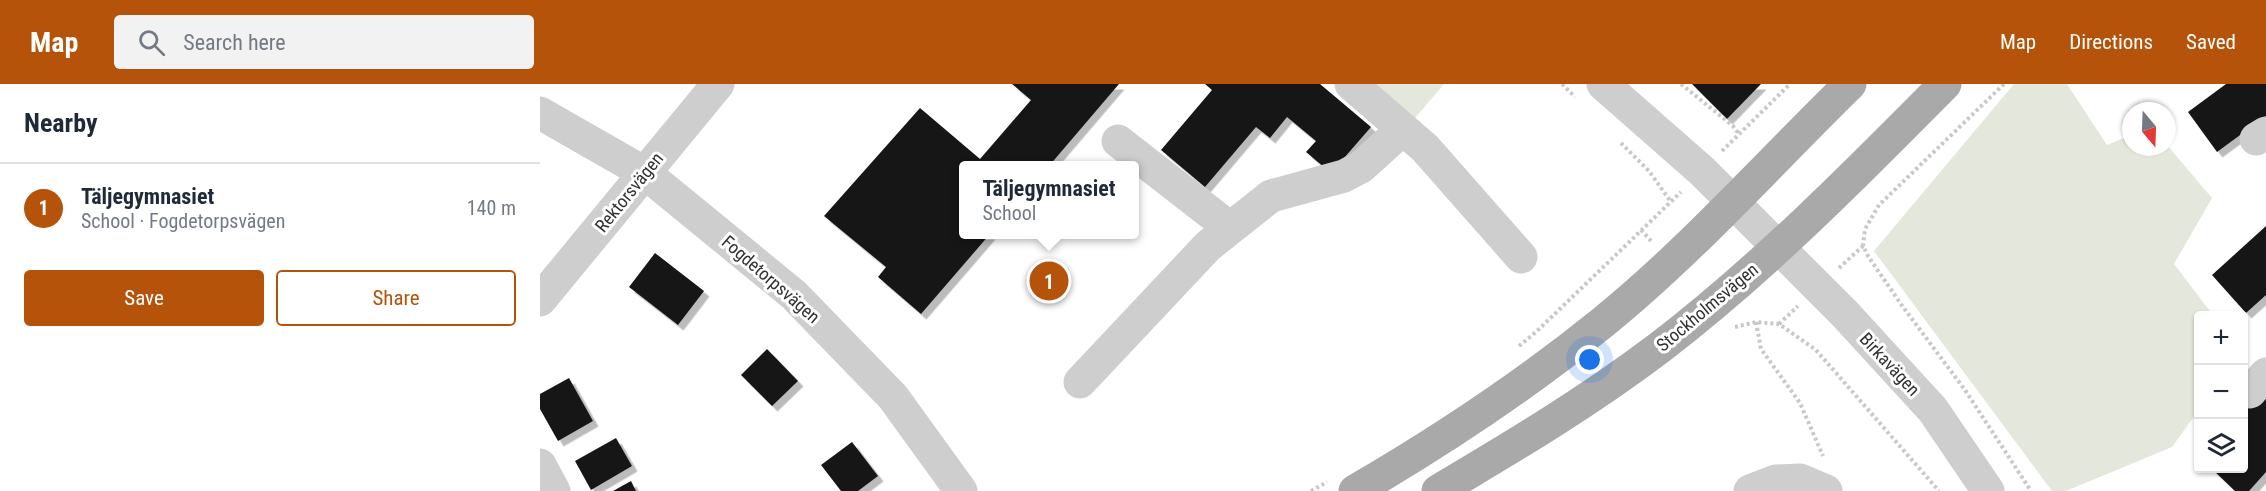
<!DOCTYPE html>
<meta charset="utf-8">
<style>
body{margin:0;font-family:"Roboto Condensed",sans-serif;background:#f2f2f3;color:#1f2937}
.controls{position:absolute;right:18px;bottom:18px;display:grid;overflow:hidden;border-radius:6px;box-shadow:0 2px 4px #0004}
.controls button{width:54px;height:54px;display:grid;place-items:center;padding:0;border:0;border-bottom:2px solid #e0e1e3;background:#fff;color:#1f2937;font:30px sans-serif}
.compass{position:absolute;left:1582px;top:18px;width:54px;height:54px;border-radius:50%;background:#fff;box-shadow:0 2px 4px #0004;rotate:161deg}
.you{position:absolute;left:1050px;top:276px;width:21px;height:21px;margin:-15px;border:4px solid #fff;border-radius:50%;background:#1a73e8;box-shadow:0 0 0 9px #1a73e833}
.badge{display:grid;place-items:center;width:39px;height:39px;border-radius:50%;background:#b45309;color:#fff;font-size:20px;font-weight:700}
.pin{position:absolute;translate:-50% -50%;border:3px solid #fff;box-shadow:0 2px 6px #0006}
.popup{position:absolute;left:419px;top:77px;width:180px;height:78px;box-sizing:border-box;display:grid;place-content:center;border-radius:6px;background:#fff;filter:drop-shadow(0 2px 4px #0005);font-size:20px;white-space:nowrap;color:#747a83}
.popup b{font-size:22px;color:#1f2937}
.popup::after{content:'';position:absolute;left:50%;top:100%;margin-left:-12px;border:12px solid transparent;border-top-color:#fff}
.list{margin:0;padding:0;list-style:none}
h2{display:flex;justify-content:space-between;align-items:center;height:78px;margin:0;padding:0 24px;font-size:26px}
h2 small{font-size:20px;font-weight:400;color:#747a83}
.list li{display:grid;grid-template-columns:39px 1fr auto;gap:18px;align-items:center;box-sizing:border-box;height:90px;padding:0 24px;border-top:2px solid #e0e1e3}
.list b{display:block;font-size:22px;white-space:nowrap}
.list p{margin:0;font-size:20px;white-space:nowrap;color:#747a83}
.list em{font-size:20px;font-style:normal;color:#747a83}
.actions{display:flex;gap:12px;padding:18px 24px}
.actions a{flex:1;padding:14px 0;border:2px solid #b45309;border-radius:6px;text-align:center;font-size:21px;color:#b45309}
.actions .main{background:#b45309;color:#fff}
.icon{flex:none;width:33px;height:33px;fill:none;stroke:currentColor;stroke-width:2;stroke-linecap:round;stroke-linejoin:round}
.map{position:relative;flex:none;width:1726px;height:407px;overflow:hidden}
header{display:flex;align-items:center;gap:36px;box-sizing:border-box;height:84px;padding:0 30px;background:#b45309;color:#fff}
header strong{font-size:28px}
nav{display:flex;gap:33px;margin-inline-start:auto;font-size:21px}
.search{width:420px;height:54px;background:#f2f2f3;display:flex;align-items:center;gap:15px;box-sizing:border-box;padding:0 21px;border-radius:6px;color:#747a83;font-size:22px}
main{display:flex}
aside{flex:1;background:#fff}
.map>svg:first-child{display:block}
.green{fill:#e4e7db}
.building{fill:#181818;filter:url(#shadow)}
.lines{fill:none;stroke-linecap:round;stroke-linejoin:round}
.path{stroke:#c8c8c8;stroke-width:4;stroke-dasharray:3 3;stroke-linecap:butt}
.minor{stroke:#cecece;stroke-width:33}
.major{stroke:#a9a9a9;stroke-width:33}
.labels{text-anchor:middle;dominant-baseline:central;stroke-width:6;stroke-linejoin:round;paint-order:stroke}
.street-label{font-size:18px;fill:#313131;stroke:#fff}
</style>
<header>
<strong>Map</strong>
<div class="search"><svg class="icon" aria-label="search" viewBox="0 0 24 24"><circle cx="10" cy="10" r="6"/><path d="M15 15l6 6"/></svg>Search here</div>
<nav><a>Map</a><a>Directions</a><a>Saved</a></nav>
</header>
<main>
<aside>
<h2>Nearby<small></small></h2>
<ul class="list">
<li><span class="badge">1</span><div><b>Täljegymnasiet</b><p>School · Fogdetorpsvägen</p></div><em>140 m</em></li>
</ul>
<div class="actions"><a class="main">Save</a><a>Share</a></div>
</aside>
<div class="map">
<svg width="1726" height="407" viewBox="0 0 1726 407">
<defs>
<filter id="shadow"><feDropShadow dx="5.5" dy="5.5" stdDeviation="0" flood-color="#0004"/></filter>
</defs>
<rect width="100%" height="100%" fill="#fff"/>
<!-- green -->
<path class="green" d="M823,0h81l-34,40z
M1474,0h53l40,61 24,-10v12h36v-2l45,53 -38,66 39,51h-15v96l-26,36 -106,44h-14l-178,-240z"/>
<!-- building -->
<path class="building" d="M472,0h107l-70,82h-85v68h26l-69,80 -43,-37 8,-10 -62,-51 96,-108 60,51 51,-59z
M665,0h115l51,43 -40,46 -25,-21 10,-11 -29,-24 -17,21 -14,-11 -51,60 -44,-37 51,-60z
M1152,0h69l-34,35z
M1686,0h40v32l-49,36 -29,-40z
M1726,142v69l-20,18 -34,-38z
M115,169l49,38 -26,34 -49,-38z
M227,265l31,32 -26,25 -31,-31z
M29,294l24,43 -35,20 -18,-32v-15z
M1726,304v84l-17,19h-14l-24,-23h33v-56z
M76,354l16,28 -41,24 -16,-29z
M312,358l26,34 -20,15h-17l-20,-26z
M91,397l5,10h-23z"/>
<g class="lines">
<!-- path -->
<path class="path" d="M1022,0l13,13
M1141,0l52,42 6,8
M1464,0l-125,121 -14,24 -2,17 5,10 35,51 62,83 66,101
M1081,59l28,28 22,31
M1182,67l68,-67
M1101,146l10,11
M1299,184l24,-22
M1216,238l5,27 39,54 23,53
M1239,240l19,-18
M1195,243l21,-5 23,2 37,26 123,141
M979,262l17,-14 145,-140
M771,407l16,-9"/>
<!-- minor -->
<path class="minor" d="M811,0l74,64 96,109
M1063,0l99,87 143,143 88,96 55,81
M0,29l105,60 149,122 99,102 68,94
M1716,55l10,-6
M578,57l112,87
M0,216l178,-216
M540,298l128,-136 63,-50 73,-20 17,-9 42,-38
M1710,308l16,-18
M0,381l14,26
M1210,407l26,-10 24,-1 26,11"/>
<!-- major -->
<path class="major" d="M815,407c86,-50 169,-105 247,-168 89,-72 166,-159 248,-239
M898,407c76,-45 151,-90 221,-143 103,-79 195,-172 286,-264"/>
</g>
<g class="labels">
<!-- street labels -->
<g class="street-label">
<text transform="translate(89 108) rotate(-51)">Rektorsvägen</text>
<text transform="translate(231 195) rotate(41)">Fogdetorpsvägen</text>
<text transform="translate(1167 223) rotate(-40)">Stockholmsvägen</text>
<text transform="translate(1350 280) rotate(47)">Birkavägen</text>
</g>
</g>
</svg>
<div class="controls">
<button>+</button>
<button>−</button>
<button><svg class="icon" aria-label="layers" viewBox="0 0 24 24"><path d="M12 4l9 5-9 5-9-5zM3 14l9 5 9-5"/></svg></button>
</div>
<svg class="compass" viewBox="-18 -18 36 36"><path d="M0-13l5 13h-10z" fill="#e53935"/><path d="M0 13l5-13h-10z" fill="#747a83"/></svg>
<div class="you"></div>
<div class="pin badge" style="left:509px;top:197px">1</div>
<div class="popup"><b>Täljegymnasiet</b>School</div>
</div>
</main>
